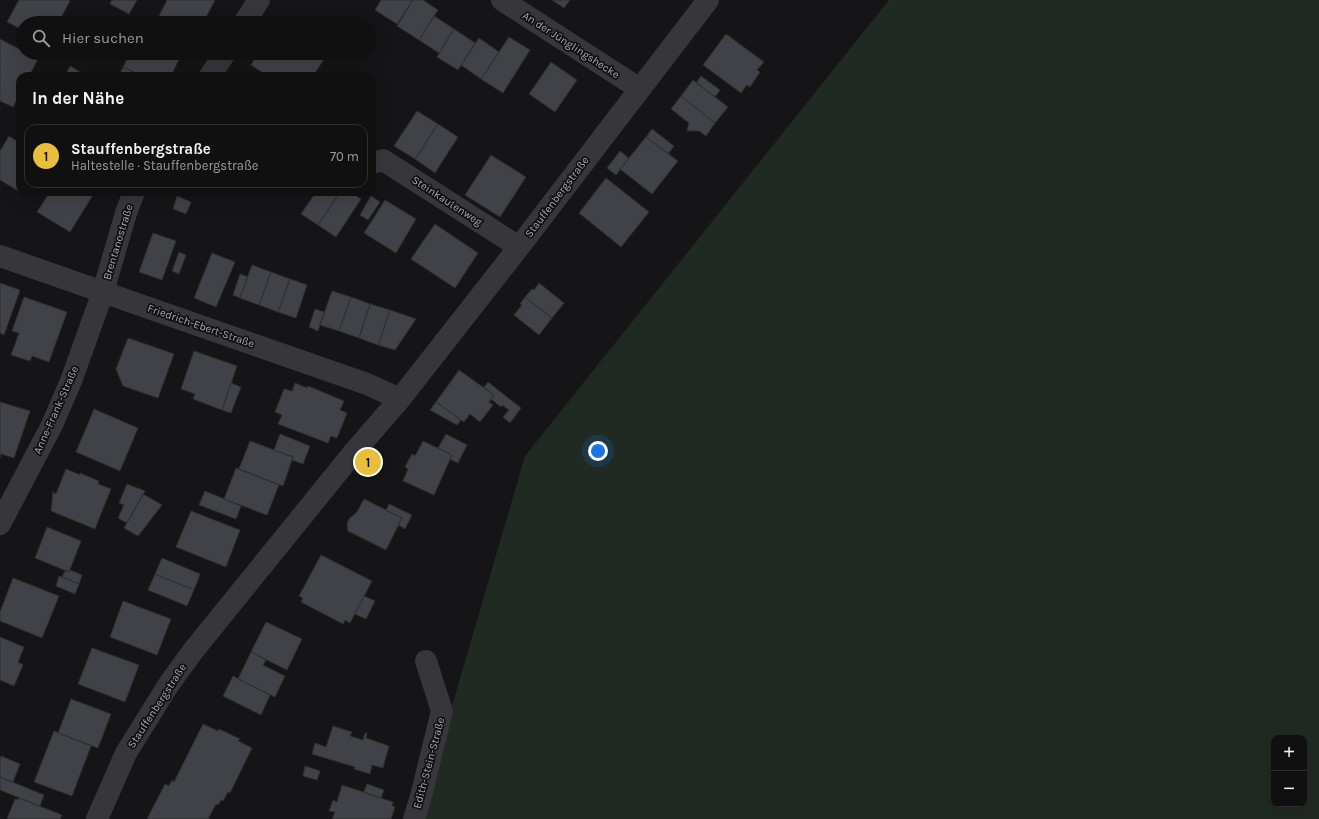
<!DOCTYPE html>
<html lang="de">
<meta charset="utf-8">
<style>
body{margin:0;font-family:Karla,sans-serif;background:#1e1e1f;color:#f1f3f6}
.controls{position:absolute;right:12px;bottom:12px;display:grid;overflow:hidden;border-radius:8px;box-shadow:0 4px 16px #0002}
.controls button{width:36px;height:36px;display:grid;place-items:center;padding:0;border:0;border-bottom:1px solid #303031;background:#101011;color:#f1f3f6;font:20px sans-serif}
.you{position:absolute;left:598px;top:451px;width:14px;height:14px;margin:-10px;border:3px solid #fff;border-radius:50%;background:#1a73e8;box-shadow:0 0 0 6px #1a73e833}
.badge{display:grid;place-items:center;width:26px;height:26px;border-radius:50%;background:#e9be3a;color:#111;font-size:13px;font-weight:700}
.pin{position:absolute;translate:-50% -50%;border:2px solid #fff;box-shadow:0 1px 4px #0006}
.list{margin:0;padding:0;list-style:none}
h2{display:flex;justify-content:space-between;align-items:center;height:52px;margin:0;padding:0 16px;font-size:17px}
h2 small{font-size:13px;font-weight:400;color:#9c9d9f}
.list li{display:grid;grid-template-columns:26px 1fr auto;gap:12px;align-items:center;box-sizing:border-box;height:64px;margin:0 8px 8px;padding:0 8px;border:1px solid #303031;border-radius:12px}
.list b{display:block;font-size:15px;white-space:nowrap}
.list p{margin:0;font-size:13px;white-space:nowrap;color:#9c9d9f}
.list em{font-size:13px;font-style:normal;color:#9c9d9f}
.icon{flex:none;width:22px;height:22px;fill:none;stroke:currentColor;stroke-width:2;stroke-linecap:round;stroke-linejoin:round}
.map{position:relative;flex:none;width:1319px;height:819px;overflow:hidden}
.search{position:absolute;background:#101011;box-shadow:0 4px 16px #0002;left:16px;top:16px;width:360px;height:44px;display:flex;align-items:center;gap:10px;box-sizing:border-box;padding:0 14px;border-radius:22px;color:#9c9d9f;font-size:15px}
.panel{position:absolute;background:#101011;box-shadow:0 4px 16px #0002;left:16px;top:72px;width:360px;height:124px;border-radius:12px}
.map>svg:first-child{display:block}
.green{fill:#212923;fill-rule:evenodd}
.building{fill:#414247;stroke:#2f2f33}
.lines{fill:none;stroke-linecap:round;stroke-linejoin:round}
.minor{stroke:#36363b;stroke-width:22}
.labels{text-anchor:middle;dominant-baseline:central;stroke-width:3.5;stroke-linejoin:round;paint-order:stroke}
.street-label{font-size:11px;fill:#a7abb6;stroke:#101012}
</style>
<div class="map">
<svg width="1319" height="819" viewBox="0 0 1319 819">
<rect width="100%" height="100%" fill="#151517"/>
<!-- green -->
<path class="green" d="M889,0h430v819h-900l106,-363zM1274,738h30v66h-30z"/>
<!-- building -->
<path class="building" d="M19,0h49l2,1 -12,22h-35v7l-16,-8z
M112,0h25l-8,14 -19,-10z
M167,0h48l-12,23h-31l-13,-7z
M381,0h32l-16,24 -22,-14z
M413,0h10l15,10 -19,30 -22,-14z
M552,0h18l-6,8z
M434,16l20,13 -15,24 -20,-13z
M454,29l21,14 -17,27 -21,-13z
M726,34l38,28 -7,8 3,2 -10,15 -3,-2 -6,8 -38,-28z
M509,37l21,13 -27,43 -22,-14z
M479,38l20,14 -18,27 -20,-14z
M0,39l23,12v2h4l11,6 -9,17h-9v17l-7,14 -13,-6z
M130,53h52l-11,23h-29l-19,-9z
M258,53h70l-15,23h-45l-17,-11z
M551,62l26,18 -22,32 -26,-18z
M70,66l17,10h-22z
M123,67l19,9h-23z
M701,76l19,14 -5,7 -19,-14z
M693,80l35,27 -13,16 -34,-27z
M681,96l34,27 -9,13 -7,-5h-12l2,-8 -18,-14z
M417,111l21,13 -23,35 -21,-13z
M438,124l20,13 -23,36 -20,-14z
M652,129l22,17 -6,8 -22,-17z
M9,136l11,7v49l-20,-12v-29z
M646,137l32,24 -26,33 -32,-25z
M620,151l9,7 -13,17 -9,-7z
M491,155l35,22 -26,40 -35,-22z
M606,178l43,34 -28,35 -42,-34z
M50,192h38l5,3 -23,37 -33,-20z
M316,192h24l-22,33 -17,-11z
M340,192h10l11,7 -25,38 -18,-12z
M177,196l14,6 -5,12 -13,-5z
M371,196l9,6 -12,18 -8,-5z
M385,200l31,19 -20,34 -32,-20z
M435,224l43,29 -23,35 -44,-29z
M153,233l23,8 -14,39 -23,-8z
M179,252l7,3 -7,19 -7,-3z
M212,253l23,9 -19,45 -22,-9z
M252,265l19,7 -12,33 -19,-7z
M271,272l19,7 -12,33 -19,-7z
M240,274l8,3 -8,21 -7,-3z
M290,279l17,6 -11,33 -18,-6z
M0,283l20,7 -16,45 -4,-2z
M539,283l25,20 -12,15 -27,-21 7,-8 2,1z
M332,291l19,6 -12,34 -19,-6z
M24,297l43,15 -18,50 -17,-6 -2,5 -19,-6 8,-22 -7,-2z
M351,297l19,7 -11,34 -20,-7z
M525,297l27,21 -13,17 -25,-20 8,-10 -2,-1z
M370,304l20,6 -12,35 -19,-7z
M315,309l9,3 -6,19 -9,-4z
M390,310l26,9 -21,31 -17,-5z
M128,338l46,16 -16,44 -35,-12 -7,-17z
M194,351l43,15 -15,44 -29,-11 2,-5 -14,-5z
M459,370l35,25 -5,7 4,3 -13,17 -10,-8 -6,8 -28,-20z
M488,382l33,26 -11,15 -7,-6 6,-7 -7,-5 -1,2 -10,-8 3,-4 -10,-8z
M231,383l10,4 -10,26 -9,-3z
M295,383l12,5 1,-2 36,15 -4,9 7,3 -10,25 -6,-2 -3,7 -50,-19 4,-9 -7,-3 9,-23 8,2z
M0,402l30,9 -16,47 -13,-4 -1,4z
M436,402l25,18 -4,5 -27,-15z
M94,409l44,19 -18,43 -44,-19z
M280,434l30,12 -7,18 -11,-4 1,-3 -19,-7z
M446,434l21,11 -9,18 -8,-4 2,-4 -14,-7z
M250,441l43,16 -10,29 -44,-17z
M423,441l29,14 -18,40 -31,-14 5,-12 -3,-2 7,-13 3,2z
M236,468l43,17 -12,30 -43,-16z
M66,469l14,6v-2l19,8 -1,3 13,5 -16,40 -44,-18 2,-19 3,2z
M127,484l18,7 -18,32 -9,-5 6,-13 -5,-2z
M205,491l36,15 -5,13 -37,-14z
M143,494l19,11 -24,31 -14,-8z
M364,499l38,19 -16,32 -38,-19 -1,-7 2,-5 8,-7z
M389,504l23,11 -7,14 -7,-4 4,-7 -16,-8z
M191,511l49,19 -14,37 -50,-20z
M47,527l34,14 -12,31 -34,-14z
M321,555l51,26 -22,42 -5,-3 -2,4 -42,-22 2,-4 -4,-2z
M162,558l38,16 -6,16 -39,-16z
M70,570l12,5 -3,9 -17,-7 3,-6 4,1z
M155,574l39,16 -7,16 -39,-16z
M59,576l20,8 -4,10 -19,-8z
M13,578l46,18 -17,42 -42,-17v-9z
M364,596l11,5 -9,18 -11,-5z
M123,601l48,18 -14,36 -47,-18z
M266,622l36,17 -15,31 -36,-18z
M0,637l24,10 -6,15 5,3 -9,21 -14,-6z
M92,648l47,17 -14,37 -47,-18z
M251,652l15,8 -3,5 22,11 -10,21 -37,-18z
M233,676l37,19 -9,20 -38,-19z
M71,699l40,15 -13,34 -40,-15z
M203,724l15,7 1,-2 21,10 -2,2 14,7 -22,45 -2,-1 -5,9 -2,-1 -3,5 -2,-1 -8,15h-61l18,-35 4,2 3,-6 2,2z
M333,726l19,6 -2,4 13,4 2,-7h2l-1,5 23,8 -6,22 -11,-3 -2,9 -16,-5 1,-2 -43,-13 3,-11 11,4z
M54,731l37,15 -19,50 -38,-14z
M1,756l19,8 -7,18 -13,-5v-17z
M305,766l15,5 -3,9 -14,-4z
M0,777l44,18 -4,11 -40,-16z
M367,784l17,6 -3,8 -17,-6z
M342,785l51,17 -1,4 3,1 -4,12h-59l3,-7 -6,-1 4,-11 4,2z
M19,798l43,17 -2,4h-53l8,-20 3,1z"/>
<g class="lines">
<!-- minor -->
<path class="minor" d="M502,0l138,89
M244,23l15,-23
M210,76l15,-23
M372,163l11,-3 136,87
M0,256l367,128 33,15
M0,524l52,-99 19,-44 32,-89 23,-79 8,-21
M97,819l29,-66 43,-69 24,-33 161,-199 46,-53 119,-152 189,-247
M414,819l7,-23 21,-85 -16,-50"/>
</g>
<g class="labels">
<!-- street labels -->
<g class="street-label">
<text transform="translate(571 45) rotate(33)">An der Jünglingshecke</text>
<text transform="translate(557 197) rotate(-53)">Stauffenbergstraße</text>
<text transform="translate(447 201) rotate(33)">Steinkautenweg</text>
<text transform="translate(118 242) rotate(-73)">Brentanostraße</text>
<text transform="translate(201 326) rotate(19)">Friedrich-Ebert-Straße</text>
<text transform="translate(56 410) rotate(-66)">Anne-Frank-Straße</text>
<text transform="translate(157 706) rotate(-57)">Stauffenbergstraße</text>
<text transform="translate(429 763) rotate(-75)">Edith-Stein-Straße</text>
</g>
</g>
</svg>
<div class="controls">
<button>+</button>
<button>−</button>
</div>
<div class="you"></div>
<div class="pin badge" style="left:368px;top:462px">1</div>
<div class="search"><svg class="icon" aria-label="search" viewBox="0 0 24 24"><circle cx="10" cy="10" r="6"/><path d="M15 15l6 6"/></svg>Hier suchen</div>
<section class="panel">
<h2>In der Nähe<small></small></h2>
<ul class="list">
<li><span class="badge">1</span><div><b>Stauffenbergstraße</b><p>Haltestelle · Stauffenbergstraße</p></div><em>70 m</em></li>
</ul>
</section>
</div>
